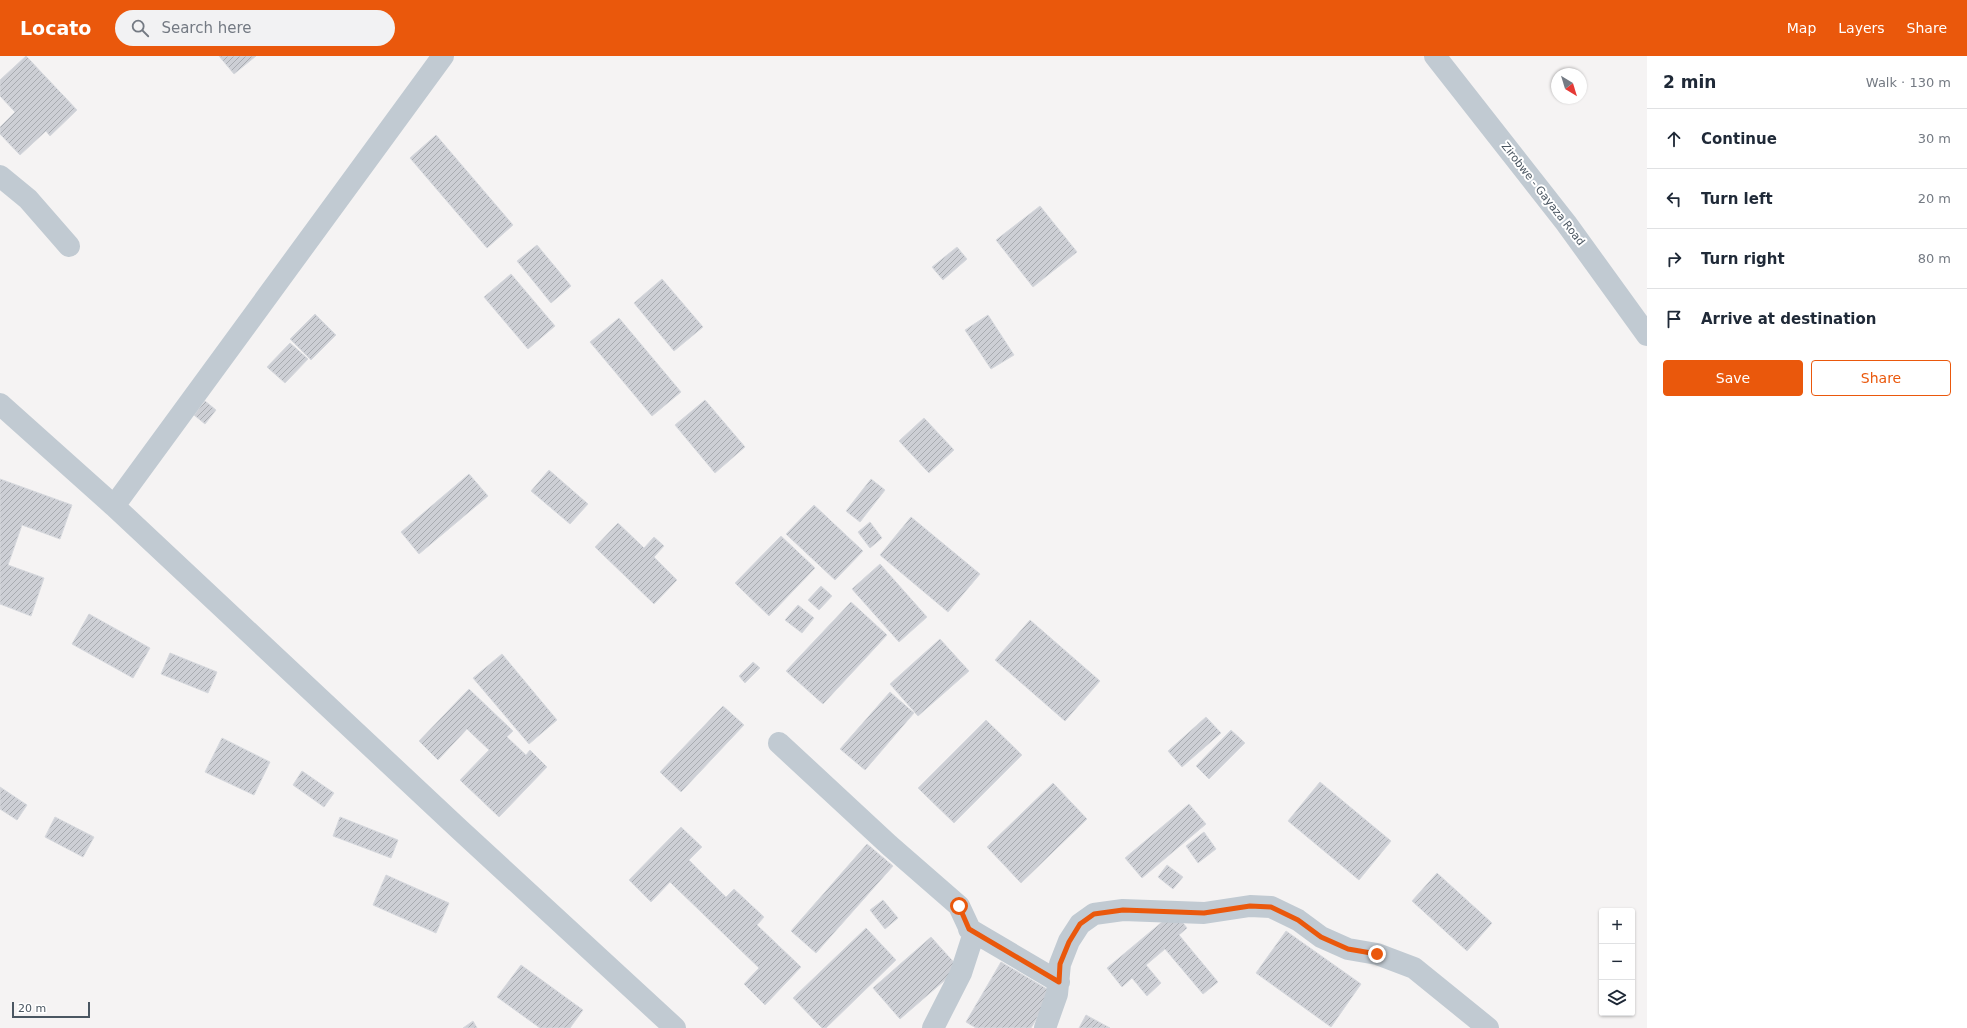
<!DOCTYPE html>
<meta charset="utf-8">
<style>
body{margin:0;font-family:"DejaVu Sans",sans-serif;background:#f2f2f3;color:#1f2937}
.controls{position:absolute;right:12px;bottom:12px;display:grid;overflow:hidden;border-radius:4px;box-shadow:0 1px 3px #0004}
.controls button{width:36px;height:36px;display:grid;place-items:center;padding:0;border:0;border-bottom:1px solid #e0e1e3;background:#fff;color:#1f2937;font:20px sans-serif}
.compass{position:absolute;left:1551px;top:12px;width:36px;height:36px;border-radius:50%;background:#fff;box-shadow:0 1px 3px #0004;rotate:142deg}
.scale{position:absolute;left:12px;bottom:10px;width:78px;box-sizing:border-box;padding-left:4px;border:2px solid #4a5661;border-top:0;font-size:11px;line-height:14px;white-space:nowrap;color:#4a5661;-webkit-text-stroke:3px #fff;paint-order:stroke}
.stop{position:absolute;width:12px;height:12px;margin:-9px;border:3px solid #ea580c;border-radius:50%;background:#fff}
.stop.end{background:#ea580c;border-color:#fff;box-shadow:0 1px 4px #0008}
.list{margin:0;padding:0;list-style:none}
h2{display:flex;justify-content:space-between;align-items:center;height:52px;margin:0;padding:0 16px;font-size:17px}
h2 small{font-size:13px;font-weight:400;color:#747a83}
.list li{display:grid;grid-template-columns:26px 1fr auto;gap:12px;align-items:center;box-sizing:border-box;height:60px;padding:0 16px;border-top:1px solid #e0e1e3}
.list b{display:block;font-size:15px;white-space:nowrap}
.list em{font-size:13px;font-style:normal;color:#747a83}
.actions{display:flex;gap:8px;padding:12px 16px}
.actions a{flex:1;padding:9px 0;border:1px solid #ea580c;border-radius:4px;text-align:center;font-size:14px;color:#ea580c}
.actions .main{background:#ea580c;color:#fff}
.icon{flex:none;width:22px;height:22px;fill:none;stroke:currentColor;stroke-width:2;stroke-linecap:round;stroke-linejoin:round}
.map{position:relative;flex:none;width:1647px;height:972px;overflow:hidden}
header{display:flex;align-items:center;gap:24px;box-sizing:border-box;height:56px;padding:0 20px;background:#ea580c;color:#fff}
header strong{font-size:19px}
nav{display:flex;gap:22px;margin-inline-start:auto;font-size:14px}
.search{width:280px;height:36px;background:#f2f2f3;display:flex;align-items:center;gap:10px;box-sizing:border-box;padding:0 14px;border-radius:22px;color:#747a83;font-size:15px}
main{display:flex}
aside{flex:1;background:#fff}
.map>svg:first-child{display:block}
.building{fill:url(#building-hatch);stroke:#d7d9de}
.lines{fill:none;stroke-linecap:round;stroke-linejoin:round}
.minor{stroke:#c1cad2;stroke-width:22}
.route{stroke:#ea580c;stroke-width:5}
.labels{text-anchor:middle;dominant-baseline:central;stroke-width:4;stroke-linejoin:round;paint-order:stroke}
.street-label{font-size:11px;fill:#4a5661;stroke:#fff}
</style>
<header>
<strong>Locato</strong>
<div class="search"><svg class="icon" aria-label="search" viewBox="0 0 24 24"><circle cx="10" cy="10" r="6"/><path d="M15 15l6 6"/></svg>Search here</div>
<nav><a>Map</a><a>Layers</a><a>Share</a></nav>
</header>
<main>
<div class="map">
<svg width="1647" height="972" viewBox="0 0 1647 972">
<defs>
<pattern id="building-hatch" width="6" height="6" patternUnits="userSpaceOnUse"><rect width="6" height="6" fill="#cdcfd5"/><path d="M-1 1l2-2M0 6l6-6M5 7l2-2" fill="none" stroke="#a8abb0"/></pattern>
</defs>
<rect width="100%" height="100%" fill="#f5f3f3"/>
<!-- building -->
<path class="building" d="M26,0l51,54 -27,26 -4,-5 -26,24 -20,-21v-7l15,-15 -15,-16v-16z
M219,0h37l-22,18z
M436,79l77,90 -26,23 -77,-90z
M1040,150l37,46 -44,35 -37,-47z
M537,189l34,41 -20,17 -34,-42z
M957,191l10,12 -24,21 -11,-13z
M511,218l44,52 -27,23 -44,-52z
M662,223l41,48 -29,24 -40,-48z
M315,258l21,21 -25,25 -21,-21z
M988,259l26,40 -23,14 -26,-39z
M619,262l62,74 -29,24 -62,-74z
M290,287l18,16 -23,24 -18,-16z
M705,344l40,47 -30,26 -40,-48z
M205,345l11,9 -11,14 -11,-9z
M924,362l30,32 -25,23 -30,-32z
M549,414l39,34 -18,20 -39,-33z
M469,418l19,22 -69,58 -18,-22z
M0,423l72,26 -12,34 -38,-14 -14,40 36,13 -13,38 -31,-12z
M871,423l14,11 -25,32 -14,-11z
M814,449l49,46 -28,29 -49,-46z
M911,461l69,57 -32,38 -68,-57z
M870,466l12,16 -12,10 -12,-16z
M618,467l26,25 10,-11 10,9 -10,11 23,23 -23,24 -59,-57z
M781,480l34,32 -46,48 -34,-33z
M880,508l47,53 -28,25 -47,-53z
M821,530l11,10 -13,14 -11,-10z
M851,546l36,33 -64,69 -37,-33z
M798,549l16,13 -12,15 -17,-13z
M89,558l61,34 -17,30 -61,-34z
M1030,564l70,61 -35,40 -70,-61z
M940,583l29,32 -51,45 -28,-32z
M170,597l47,19 -9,21 -47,-19z
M502,598l55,66 -28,24 -56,-66z
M753,606l7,6 -15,15 -6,-7z
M469,633l44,42 -6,6 19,18 4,-5 17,17 -48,50 -39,-37 29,-30 -22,-21 -29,31 -19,-19z
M890,636l24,21 -49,57 -25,-21z
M723,650l21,19 -63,67 -21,-20z
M1206,661l15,16 -39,34 -14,-16z
M986,664l36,35 -68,68 -36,-35z
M1231,674l14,13 -36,36 -13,-13z
M222,682l48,24 -16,33 -49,-23z
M302,715l32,22 -10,14 -31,-22z
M1320,726l71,59 -32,39 -71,-59z
M1053,727l34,36 -66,64 -34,-36z
M0,731l27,18 -10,15 -17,-11z
M1189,748l17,20 -64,54 -17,-20z
M55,761l39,20 -11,20 -38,-20z
M340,761l58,23 -7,18 -58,-22z
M681,771l21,20 -13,13 37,37 8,-8 30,28 -7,8 44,42 -36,38 -21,-21 15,-16 -89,-86 -19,20 -22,-22z
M1204,776l12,17 -18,14 -12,-17z
M867,788l26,22 -77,87 -25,-22z
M1167,809l16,12 -10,12 -15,-12z
M1437,817l55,50 -25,28 -55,-50z
M386,819l63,28 -13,30 -63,-28z
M883,844l15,18 -13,11 -15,-19z
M1174,856l13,16 -8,7 39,47 -15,12 -38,-45 -19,16 15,18 -14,13 -15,-18 -10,9 -15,-19z
M866,872l30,32 -70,68h-4l-29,-30z
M1286,875l75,53 -30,43 -75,-54z
M931,881l28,31 -59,51 -27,-31z
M1001,906l51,30 -21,36h-55l-10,-6z
M521,909l62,45 -13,18h-30l-43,-31z
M1086,959l24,13h-31z
M473,965l4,7h-14z"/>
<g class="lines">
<!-- minor -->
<path class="minor" d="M1435,0l131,167 81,112
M0,120l28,23 41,47
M0,348l114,102 345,323 216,199
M114,450l329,-450
M779,687l110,102 70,61 14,30 -12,37 -28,55
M969,873l90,53
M1045,972l12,-34 3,-30 9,-23 11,-17 14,-10 29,-4 81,3 46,-7 21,1 27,13 23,17 27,12 29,5 37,14 74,60"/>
</g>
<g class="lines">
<!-- route -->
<path class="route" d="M959,850l10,23 90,53 1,-18 9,-22 11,-18 14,-10 29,-4 81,3 46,-7 21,1 27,13 23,17 27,12 29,5"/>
</g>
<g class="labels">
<!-- street labels -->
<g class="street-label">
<text transform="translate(1543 138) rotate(52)">Zirobwe - Gayaza Road</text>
</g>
</g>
</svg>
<div class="controls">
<button>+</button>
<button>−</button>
<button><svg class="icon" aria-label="layers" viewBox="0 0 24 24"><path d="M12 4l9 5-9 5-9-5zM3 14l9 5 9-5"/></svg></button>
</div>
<svg class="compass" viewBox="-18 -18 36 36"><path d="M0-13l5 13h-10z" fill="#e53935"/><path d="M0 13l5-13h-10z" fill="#747a83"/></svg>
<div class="scale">20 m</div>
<div class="stop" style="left:959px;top:850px"></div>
<div class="stop end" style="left:1377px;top:898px"></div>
</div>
<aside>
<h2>2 min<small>Walk · 130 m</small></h2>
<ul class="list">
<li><svg class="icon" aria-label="ahead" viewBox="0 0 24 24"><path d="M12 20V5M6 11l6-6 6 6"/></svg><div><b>Continue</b></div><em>30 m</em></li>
<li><svg class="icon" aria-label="left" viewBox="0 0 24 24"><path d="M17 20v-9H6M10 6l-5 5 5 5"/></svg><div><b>Turn left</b></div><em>20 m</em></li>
<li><svg class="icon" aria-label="right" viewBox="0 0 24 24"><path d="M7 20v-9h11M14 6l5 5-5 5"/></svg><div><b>Turn right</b></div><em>80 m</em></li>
<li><svg class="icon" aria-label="arrive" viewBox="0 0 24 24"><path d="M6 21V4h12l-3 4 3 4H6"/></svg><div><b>Arrive at destination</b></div></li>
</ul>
<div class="actions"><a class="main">Save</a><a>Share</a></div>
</aside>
</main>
